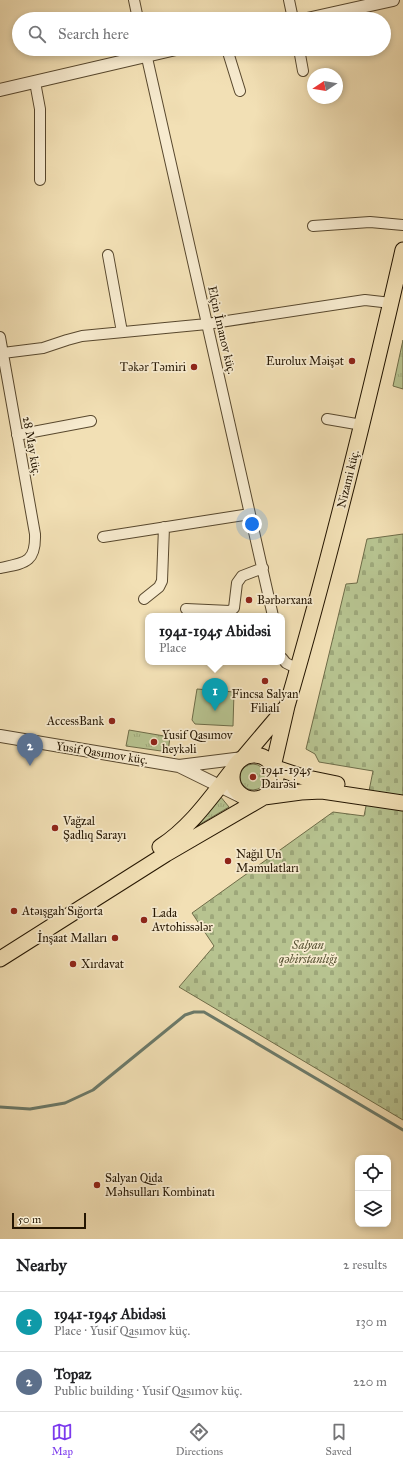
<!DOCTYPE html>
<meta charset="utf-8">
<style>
body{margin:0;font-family:"IM FELL Great Primer",serif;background:#f6f6f6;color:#202124}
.controls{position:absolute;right:12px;bottom:12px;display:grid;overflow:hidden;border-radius:8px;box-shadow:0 2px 6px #0003}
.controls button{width:36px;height:36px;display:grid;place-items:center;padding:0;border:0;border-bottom:1px solid #e0e0e0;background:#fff;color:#202124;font:20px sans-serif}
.compass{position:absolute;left:307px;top:68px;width:36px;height:36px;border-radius:50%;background:#fff;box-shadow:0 2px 6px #0003;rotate:258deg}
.scale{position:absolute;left:12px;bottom:10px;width:74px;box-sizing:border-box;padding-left:4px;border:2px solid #241501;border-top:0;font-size:11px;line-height:14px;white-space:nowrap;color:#241501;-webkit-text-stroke:3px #f7ebcf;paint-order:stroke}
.you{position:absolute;left:252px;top:524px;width:14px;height:14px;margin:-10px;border:3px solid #fff;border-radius:50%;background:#1a73e8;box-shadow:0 0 0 6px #1a73e833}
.badge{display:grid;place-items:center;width:26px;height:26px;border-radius:50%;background:#7c3aed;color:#fff;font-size:13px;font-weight:700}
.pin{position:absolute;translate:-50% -33px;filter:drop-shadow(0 1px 2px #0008)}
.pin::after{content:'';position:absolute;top:21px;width:14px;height:12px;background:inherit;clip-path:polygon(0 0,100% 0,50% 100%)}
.popup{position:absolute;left:145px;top:613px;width:140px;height:52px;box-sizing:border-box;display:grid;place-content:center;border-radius:8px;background:#fff;filter:drop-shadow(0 1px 3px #0005);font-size:13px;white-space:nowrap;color:#757577}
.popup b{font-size:15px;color:#202124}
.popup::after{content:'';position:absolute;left:50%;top:100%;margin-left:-8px;border:8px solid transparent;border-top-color:#fff}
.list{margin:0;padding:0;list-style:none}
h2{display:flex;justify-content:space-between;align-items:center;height:52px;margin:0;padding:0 16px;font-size:17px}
h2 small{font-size:13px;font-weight:400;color:#757577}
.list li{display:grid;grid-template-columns:26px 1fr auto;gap:12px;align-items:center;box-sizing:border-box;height:60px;padding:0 16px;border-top:1px solid #e0e0e0}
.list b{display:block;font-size:15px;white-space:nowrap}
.list p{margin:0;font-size:13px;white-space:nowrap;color:#757577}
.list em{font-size:13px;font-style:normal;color:#757577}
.icon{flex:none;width:22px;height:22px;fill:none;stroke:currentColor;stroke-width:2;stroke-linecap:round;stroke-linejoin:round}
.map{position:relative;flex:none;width:403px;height:1239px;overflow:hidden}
.search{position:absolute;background:#fff;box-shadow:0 2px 6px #0003;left:12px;right:12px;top:12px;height:44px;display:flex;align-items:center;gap:10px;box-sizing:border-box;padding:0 14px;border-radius:22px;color:#757577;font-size:15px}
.sheet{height:172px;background:#fff}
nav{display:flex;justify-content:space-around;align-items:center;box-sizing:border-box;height:56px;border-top:1px solid #e0e0e0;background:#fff;font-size:11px;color:#757577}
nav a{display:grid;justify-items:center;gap:2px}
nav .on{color:#7c3aed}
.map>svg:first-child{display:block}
.grass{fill:url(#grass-tufts);stroke:#6e6c48}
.cemetery{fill:url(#cemetery-stones);stroke:#6e6c48}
.park{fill:#b7c390;stroke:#6e6c48}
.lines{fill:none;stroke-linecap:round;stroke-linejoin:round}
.stream{stroke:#6b7a6a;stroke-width:3}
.minor-casing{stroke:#58482e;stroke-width:12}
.tertiary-casing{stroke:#58482e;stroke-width:14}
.primary-casing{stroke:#241501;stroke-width:17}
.minor{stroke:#f7ebcf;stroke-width:10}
.tertiary{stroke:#f7ebcf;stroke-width:12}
.primary{stroke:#f2e0b5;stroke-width:15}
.poi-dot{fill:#8f2418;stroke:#f7ebcf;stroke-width:1.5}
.labels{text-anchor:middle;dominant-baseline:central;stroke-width:3.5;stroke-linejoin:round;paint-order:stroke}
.street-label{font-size:12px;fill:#241501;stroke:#f7ebcf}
.poi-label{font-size:12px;fill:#241501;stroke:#f7ebcf;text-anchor:start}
.park-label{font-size:12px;font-style:italic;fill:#575233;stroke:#f7ebcf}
</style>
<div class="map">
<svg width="403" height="1239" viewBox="0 0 403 1239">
<defs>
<pattern id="grass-tufts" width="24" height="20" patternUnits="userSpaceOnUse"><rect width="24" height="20" fill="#b7c390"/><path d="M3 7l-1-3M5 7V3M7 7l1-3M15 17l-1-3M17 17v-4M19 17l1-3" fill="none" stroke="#9da77a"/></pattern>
<pattern id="cemetery-stones" width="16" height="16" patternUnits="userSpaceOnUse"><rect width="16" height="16" fill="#b7c390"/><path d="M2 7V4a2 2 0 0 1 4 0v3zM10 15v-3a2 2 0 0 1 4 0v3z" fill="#9da77a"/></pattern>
</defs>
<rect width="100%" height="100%" fill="#f2e0b5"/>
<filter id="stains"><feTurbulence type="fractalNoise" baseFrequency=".005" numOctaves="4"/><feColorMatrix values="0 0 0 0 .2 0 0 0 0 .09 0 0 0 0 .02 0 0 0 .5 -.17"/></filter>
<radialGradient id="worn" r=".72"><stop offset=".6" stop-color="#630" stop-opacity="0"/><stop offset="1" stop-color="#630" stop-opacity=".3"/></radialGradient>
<!-- grass -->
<path class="grass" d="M403,340v49l-10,-3z
M129,730l41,7 -2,15 -42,-6z
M240 777a13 13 0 1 1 26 0a13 13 0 1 1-26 0Z
M220,796l9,11 -32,19z"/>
<!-- cemetery -->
<path class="cemetery" d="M403,534v586l-224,-133 35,-41 -22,-33 141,-101 31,4 9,-45 -54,-9 -4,-8 -9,-5 40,-165 11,-1 10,-44z"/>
<!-- park -->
<path class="park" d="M197,689l37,3 -1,34 -38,-2 -3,-4z"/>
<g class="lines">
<!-- stream -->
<path class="stream" d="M0,1107l30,2 35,-6 28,-13 92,-75 9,-3h10l199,118"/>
<defs>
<path id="minor" d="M134,0l4,19
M289,0l4,19
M145,49l128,567
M227,49l13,42
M299,49l4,22
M35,82l5,27v71
M313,226l57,-4 33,3
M108,255l14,77
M0,337l35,197c1,29 -10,29 -35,34
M3,353l40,-5 24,-8 15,-4 125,-12 158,-24 26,3
M327,419l35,6
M17,435l74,-14
M103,537l147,-23
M144,599l15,-12 3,-6 2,-54
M186,609l44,2 4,-3 3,-25 5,-7 21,-8
M282,658l4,5 12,6"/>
<path id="tertiary" d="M307,19l86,-19
M0,90l176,-41
M0,736l179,30
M243,758l-64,8 65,32"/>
<path id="primary" d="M287,706c44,-150 81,-303 116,-456
M232 777a22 22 0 1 1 44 0a22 22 0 1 1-44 0Z
M243,758l44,-52 -14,61 30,10 34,7
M160,847c31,-20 51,-50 74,-79
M0,959l166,-105 98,-57 37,-5 21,-1 81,12"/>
</defs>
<!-- minor casing -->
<use href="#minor" class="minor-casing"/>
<!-- tertiary casing -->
<use href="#tertiary" class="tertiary-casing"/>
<!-- primary casing -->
<use href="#primary" class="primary-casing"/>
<!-- minor -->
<use href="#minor" class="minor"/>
<!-- tertiary -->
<use href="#tertiary" class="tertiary"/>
<!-- primary -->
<use href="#primary" class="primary"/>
</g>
<!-- markers -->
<g class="poi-dot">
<circle cx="352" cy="361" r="4"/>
<circle cx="194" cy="367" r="4"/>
<circle cx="249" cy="600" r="4"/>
<circle cx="265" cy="681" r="4"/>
<circle cx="112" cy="721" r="4"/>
<circle cx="154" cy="742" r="4"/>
<circle cx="253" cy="777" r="4"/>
<circle cx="55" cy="828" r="4"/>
<circle cx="228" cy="861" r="4"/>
<circle cx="14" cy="911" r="4"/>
<circle cx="144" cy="920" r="4"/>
<circle cx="115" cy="938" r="4"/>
<circle cx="73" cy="964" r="4"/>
<circle cx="97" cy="1185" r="4"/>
</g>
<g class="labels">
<!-- street labels -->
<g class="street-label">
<text transform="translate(222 330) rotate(77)">Elçin İmanov küç.</text>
<text transform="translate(32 446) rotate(80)">28 May küç.</text>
<text transform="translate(348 479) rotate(-76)">Nizami küç.</text>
<text transform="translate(102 753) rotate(9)">Yusif Qasımov küç.</text>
</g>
<!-- poi labels -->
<g class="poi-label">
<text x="344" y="361" text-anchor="end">Eurolux Məişət</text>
<text x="186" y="367" text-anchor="end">Təkər Təmiri</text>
<text x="257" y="600">Bərbərxana</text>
<text x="265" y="694" text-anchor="middle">Fincsa Salyan<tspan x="265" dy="14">Filialı</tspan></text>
<text x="104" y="721" text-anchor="end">AccessBank</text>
<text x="162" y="735">Yusif Qasımov<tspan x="162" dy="14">heykəli</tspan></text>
<text x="261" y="770">1941-1945<tspan x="261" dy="14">Dairəsi</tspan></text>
<text x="63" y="821">Vağzal<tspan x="63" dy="14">Şadlıq Sarayı</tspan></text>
<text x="236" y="854">Nağıl Un<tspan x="236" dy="14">Məmulatları</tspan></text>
<text x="22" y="911">Atəışgah Sığorta</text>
<text x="152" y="913">Lada<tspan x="152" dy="14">Avtohissələr</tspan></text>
<text x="107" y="938" text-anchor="end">İnşaat Malları</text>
<text x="81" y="964">Xırdavat</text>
<text x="105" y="1178">Salyan Qida<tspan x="105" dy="14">Məhsulları Kombinatı</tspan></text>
</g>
<!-- park labels -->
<g class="park-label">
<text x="308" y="945">Salyan<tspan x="308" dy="14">qəbirstanlığı</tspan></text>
</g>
</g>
<rect width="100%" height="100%" filter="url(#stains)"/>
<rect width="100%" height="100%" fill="url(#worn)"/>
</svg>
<div class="controls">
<button><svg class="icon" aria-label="locate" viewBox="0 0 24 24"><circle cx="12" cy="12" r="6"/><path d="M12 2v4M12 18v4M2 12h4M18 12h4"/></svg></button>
<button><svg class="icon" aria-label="layers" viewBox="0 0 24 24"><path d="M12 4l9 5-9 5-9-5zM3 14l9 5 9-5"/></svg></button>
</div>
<svg class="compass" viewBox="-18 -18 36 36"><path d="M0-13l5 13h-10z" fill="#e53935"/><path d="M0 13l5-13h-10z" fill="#757577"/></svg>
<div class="scale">50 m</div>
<div class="you"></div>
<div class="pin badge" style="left:215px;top:711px;background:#0f9aa8">1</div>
<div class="popup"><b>1941-1945 Abidəsi</b>Place</div>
<div class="pin badge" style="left:30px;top:766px;background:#5c6f8a">2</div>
<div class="search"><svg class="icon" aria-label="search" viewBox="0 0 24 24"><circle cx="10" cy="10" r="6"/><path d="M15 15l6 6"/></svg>Search here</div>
</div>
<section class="sheet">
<h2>Nearby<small>2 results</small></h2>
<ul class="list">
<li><span class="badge" style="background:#0f9aa8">1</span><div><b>1941-1945 Abidəsi</b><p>Place · Yusif Qasımov küç.</p></div><em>130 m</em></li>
<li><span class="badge" style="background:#5c6f8a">2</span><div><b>Topaz</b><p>Public building · Yusif Qasımov küç.</p></div><em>220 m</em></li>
</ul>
</section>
<nav>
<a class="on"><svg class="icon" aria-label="map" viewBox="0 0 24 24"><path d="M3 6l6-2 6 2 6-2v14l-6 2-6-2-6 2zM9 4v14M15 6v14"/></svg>Map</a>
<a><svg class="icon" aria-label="directions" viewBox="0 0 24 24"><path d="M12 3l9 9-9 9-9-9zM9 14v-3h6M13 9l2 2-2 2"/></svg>Directions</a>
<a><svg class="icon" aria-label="saved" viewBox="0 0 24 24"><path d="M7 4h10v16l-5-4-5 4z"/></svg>Saved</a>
</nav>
